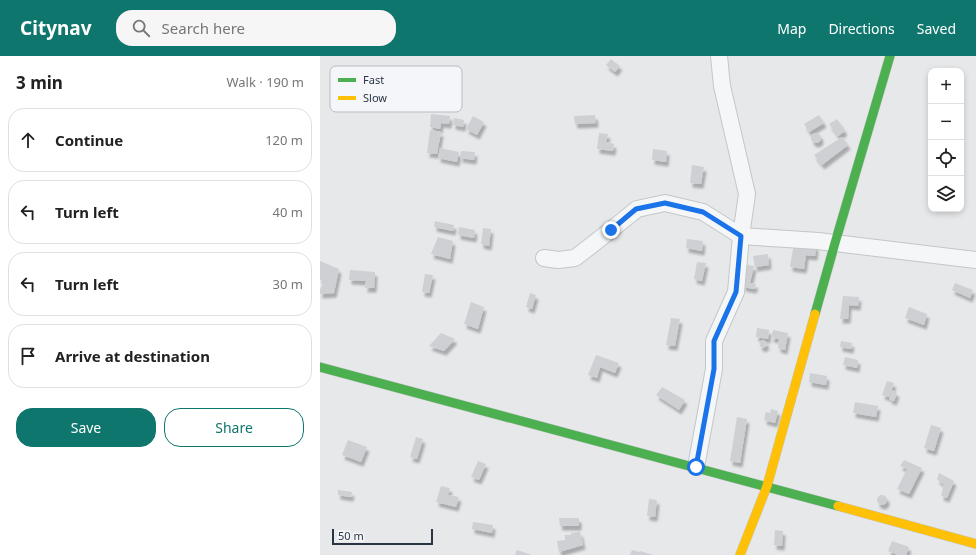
<!DOCTYPE html>
<meta charset="utf-8">
<style>
body{margin:0;font-family:"Noto Sans",sans-serif;background:#f6f6f6;color:#222}
.controls{position:absolute;right:12px;top:12px;display:grid;overflow:hidden;border-radius:8px;box-shadow:0 2px 6px #0003}
.controls button{width:36px;height:36px;display:grid;place-items:center;padding:0;border:0;border-bottom:1px solid #e0e0e0;background:#fff;color:#222;font:20px sans-serif}
.scale{position:absolute;left:12px;bottom:10px;width:101px;box-sizing:border-box;padding-left:4px;border:2px solid #2b3445;border-top:0;font-size:11px;line-height:14px;white-space:nowrap;color:#2b3445;-webkit-text-stroke:3px #f4f6f9;paint-order:stroke}
.stop{position:absolute;width:12px;height:12px;margin:-9px;border:3px solid #1a73e8;border-radius:50%;background:#fff}
.stop.end{background:#1a73e8;border-color:#fff;box-shadow:0 1px 4px #0008}
.list{margin:0;padding:0;list-style:none}
h2{display:flex;justify-content:space-between;align-items:center;height:52px;margin:0;padding:0 16px;font-size:17px}
h2 small{font-size:13px;font-weight:400;color:#767676}
.list li{display:grid;grid-template-columns:26px 1fr auto;gap:12px;align-items:center;box-sizing:border-box;height:64px;margin:0 8px 8px;padding:0 8px;border:1px solid #e0e0e0;border-radius:16px}
.list b{display:block;font-size:15px;white-space:nowrap}
.list em{font-size:13px;font-style:normal;color:#767676}
.actions{display:flex;gap:8px;padding:12px 16px}
.actions a{flex:1;padding:9px 0;border:1px solid #0f766e;border-radius:16px;text-align:center;font-size:14px;color:#0f766e}
.actions .main{background:#0f766e;color:#fff}
.icon{flex:none;width:22px;height:22px;fill:none;stroke:currentColor;stroke-width:2;stroke-linecap:round;stroke-linejoin:round}
.map{position:relative;flex:none;width:656px;height:499px;overflow:hidden}
header{display:flex;align-items:center;gap:24px;box-sizing:border-box;height:56px;padding:0 20px;background:#0f766e;color:#fff}
header strong{font-size:19px}
nav{display:flex;gap:22px;margin-inline-start:auto;font-size:14px}
.search{width:280px;height:36px;background:#f6f6f6;display:flex;align-items:center;gap:10px;box-sizing:border-box;padding:0 14px;border-radius:16px;color:#767676;font-size:15px}
main{display:flex}
aside{flex:1;background:#fff}
.map>svg:first-child{display:block}
.building{fill:#ced0d3;filter:url(#shadow)}
.lines{fill:none;stroke-linecap:round;stroke-linejoin:round}
.street-casing{stroke:#c4c6c8;stroke-width:18}
.fast-casing{stroke:#c4c6c8;stroke-width:10}
.slow-casing{stroke:#c4c6c8;stroke-width:10}
.street{stroke:#f5f6f7;stroke-width:16}
.fast{stroke:#4caf50;stroke-width:9}
.slow{stroke:#ffc107;stroke-width:9}
.route{stroke:#1a73e8;stroke-width:5}
.key{fill:#f4f6f9;stroke:#b8bcc3;stroke-width:1}
.key-label{font-size:11px;fill:#2b3445}
</style>
<header>
<strong>Citynav</strong>
<div class="search"><svg class="icon" aria-label="search" viewBox="0 0 24 24"><circle cx="10" cy="10" r="6"/><path d="M15 15l6 6"/></svg>Search here</div>
<nav><a>Map</a><a>Directions</a><a>Saved</a></nav>
</header>
<main>
<aside>
<h2>3 min<small>Walk · 190 m</small></h2>
<ul class="list">
<li><svg class="icon" aria-label="ahead" viewBox="0 0 24 24"><path d="M12 20V5M6 11l6-6 6 6"/></svg><div><b>Continue</b></div><em>120 m</em></li>
<li><svg class="icon" aria-label="left" viewBox="0 0 24 24"><path d="M17 20v-9H6M10 6l-5 5 5 5"/></svg><div><b>Turn left</b></div><em>40 m</em></li>
<li><svg class="icon" aria-label="left" viewBox="0 0 24 24"><path d="M17 20v-9H6M10 6l-5 5 5 5"/></svg><div><b>Turn left</b></div><em>30 m</em></li>
<li><svg class="icon" aria-label="arrive" viewBox="0 0 24 24"><path d="M6 21V4h12l-3 4 3 4H6"/></svg><div><b>Arrive at destination</b></div></li>
</ul>
<div class="actions"><a class="main">Save</a><a>Share</a></div>
</aside>
<div class="map">
<svg width="656" height="499" viewBox="0 0 656 499">
<defs>
<filter id="shadow"><feDropShadow dx="2.5" dy="4.5" stdDeviation="1" flood-color="#0004"/></filter>
</defs>
<rect width="100%" height="100%" fill="#e6e8ea"/>
<!-- building -->
<path class="building" d="M291,3l9,7 -5,6 -9,-7z
M111,58l19,2 -1,8 -8,-1 -1,6 -10,-2z
M275,59l1,8 -21,1 -1,-8z
M499,59l5,8 -15,9 -5,-8z
M153,60l11,6 -7,13 -11,-6z
M134,62l10,2 -1,7 -10,-2z
M517,63l8,12 -7,5 -9,-12z
M110,74l11,2 -4,22 -10,-1z
M279,77l9,1 -2,8 8,2 -1,7 -16,-2z
M491 82a5 5 0 1 1 10 0a5 5 0 1 1-10 0Z
M522,81l6,8 -26,20 -8,-10z
M120,92l19,4 -2,10 -19,-4z
M333,93l14,2 -1,11 -14,-2z
M141,95l14,1 -1,8 -14,-2z
M372,109l12,2 -3,17 -11,-1z
M115,165l19,4 -1,6 -19,-4z
M139,171l16,3 -1,8 -16,-3z
M163,172l8,1 -2,17 -8,-2z
M118,181l15,4 -3,18 -19,-5z
M367,183l16,2 -1,10 -16,-3z
M474,187l22,3 -1,10 -9,-1 -2,14 -14,-2z
M448,198l1,11 -14,2 -2,-11z
M0,205l19,8 -5,24 -14,1v-4l4,-9 -4,-1z
M377,206l9,1 -4,18 -8,-2z
M427,209l7,1 -4,17 6,1 -2,5 -11,-2v-7z
M30,214l25,2 -1,16h-9l1,-7 -17,-1z
M105,218l8,1 -4,18 -7,-1z
M635,227l18,7 -3,8 -18,-8z
M210,237l6,2 -4,14 -6,-2z
M523,240l16,1 -1,9 -9,-1 -1,14h-8z
M151,246l13,5 -6,22 -14,-5z
M589,251l18,7 -3,11 -19,-7z
M351,262l9,1 -5,27 -9,-1z
M437,272l12,2 -1,9 -12,-2z
M453,274l15,3 -3,17 -7,-2 1,-9 -8,-1z
M121,277l14,6 -11,12 -15,-5z
M439.5 288a3.5 3.5 0 1 1 7 0a3.5 3.5 0 1 1-7 0Z
M521,285l11,2 -1,6 -11,-2z
M276,299l23,8 -4,10 -15,-6 -3,11 -9,-3z
M525,301l13,3 -1,8 -14,-3z
M490,317l17,3 -1,9 -17,-3z
M567,325l7,2 -5,14 -7,-2z
M342,331l23,13 -6,10 -23,-15z
M572,334l5,3 -3,8 -5,-2z
M535,346l23,4 -2,11 -23,-4z
M451,353l7,2 -3,12 -11,-3 2,-8 4,1z
M417,361l10,2 -7,44 -10,-2z
M611,369l10,3 -7,23 -10,-3z
M96,381l7,2 -6,20 -7,-2z
M28,384l19,7 -6,15 -19,-7z
M584,404l18,8 -13,26 -12,-5 10,-20 -7,-3z
M158,405l8,3 -7,16 -8,-3z
M619,417l15,8 -7,17 -6,-2 3,-11 -7,-6z
M121,430l9,2 -2,7 11,2 -3,10 -20,-5z
M18,434l14,2 -1,5 -13,-2z
M557 444a5 5 0 1 1 10 0a5 5 0 1 1-10 0Z
M329,443l8,1 -2,17 -8,-1z
M239,462h20v8h-19z
M153,466l20,3 -1,8 -20,-4z
M455,474l8,1 -1,15 -8,-1z
M260,476l3,13 -24,7 -2,-11 8,-1v-5h6v-2z
M572,485l17,6 -3,8h-8l-10,-4z
M197,494l15,5h-17z
M312,494l8,2v-1l13,4h-23z"/>
<g class="lines">
<defs>
<path id="street" d="M224,202l14,2 17,-2 36,-28 26,-21 28,-6 38,9 38,24 77,5 158,19
M376,411l18,-98v-28l22,-49 5,-56 6,-42 -25,-108 -3,-30"/>
<path id="fast" d="M495,258l20,-71 55,-187
M0,311l518,139"/>
<path id="slow" d="M518,450l138,38
M420,499l27,-69 48,-172"/>
</defs>
<!-- street casing -->
<use href="#street" class="street-casing"/>
<!-- fast casing -->
<use href="#fast" class="fast-casing"/>
<!-- slow casing -->
<use href="#slow" class="slow-casing"/>
<!-- street -->
<use href="#street" class="street"/>
<!-- fast -->
<use href="#fast" class="fast"/>
<!-- slow -->
<use href="#slow" class="slow"/>
</g>
<g class="lines">
<!-- route -->
<path class="route" d="M291,174l25,-21 29,-6 38,9 38,24 -5,56 -22,49v28l-18,98"/>
</g>
<!-- legend -->
<rect x="10" y="10" width="132" height="46" rx="6" class="key"/>
<rect x="18" y="22" width="18" height="4" fill="#4caf50"/>
<rect x="18" y="40" width="18" height="4" fill="#ffc107"/>
<g class="key-label">
<text x="43" y="28">Fast</text>
<text x="43" y="46">Slow</text>
</g>
</svg>
<div class="controls">
<button>+</button>
<button>−</button>
<button><svg class="icon" aria-label="locate" viewBox="0 0 24 24"><circle cx="12" cy="12" r="6"/><path d="M12 2v4M12 18v4M2 12h4M18 12h4"/></svg></button>
<button><svg class="icon" aria-label="layers" viewBox="0 0 24 24"><path d="M12 4l9 5-9 5-9-5zM3 14l9 5 9-5"/></svg></button>
</div>
<div class="scale">50 m</div>
<div class="stop" style="left:376px;top:411px"></div>
<div class="stop end" style="left:291px;top:174px"></div>
</div>
</main>
